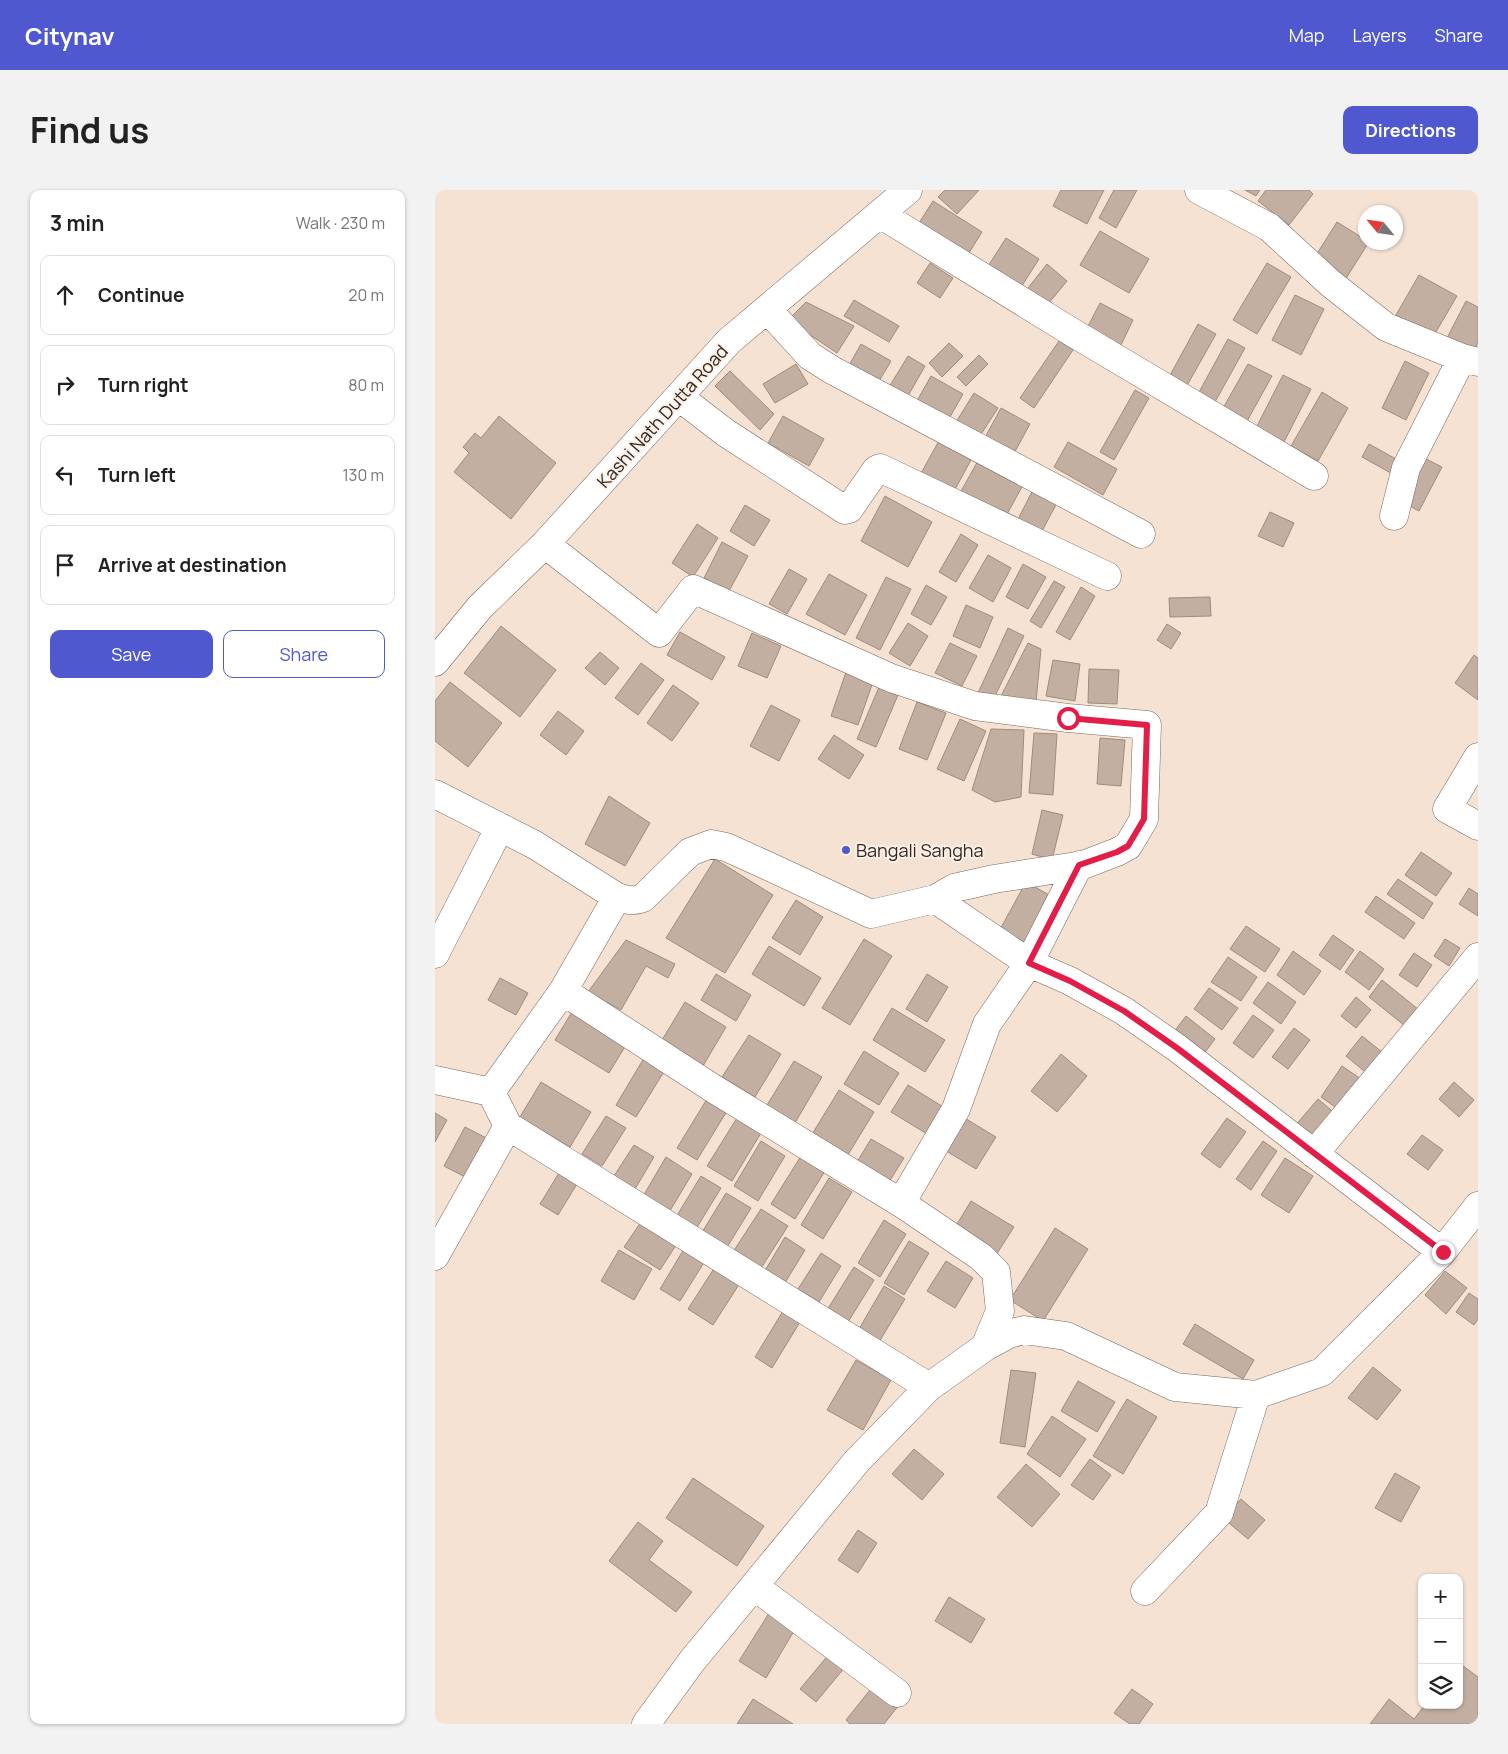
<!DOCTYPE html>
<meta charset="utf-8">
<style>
body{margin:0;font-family:Manrope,sans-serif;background:#f2f2f2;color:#222}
.controls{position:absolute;right:15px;bottom:15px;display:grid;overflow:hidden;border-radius:10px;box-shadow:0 1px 4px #0004}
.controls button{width:45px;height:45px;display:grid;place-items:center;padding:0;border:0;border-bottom:1px solid #e0e0e0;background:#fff;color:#222;font:25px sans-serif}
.compass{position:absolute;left:923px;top:15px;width:45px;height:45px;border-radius:50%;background:#fff;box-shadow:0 1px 4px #0004;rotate:299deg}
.stop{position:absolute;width:15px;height:15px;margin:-11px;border:4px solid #e11d48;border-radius:50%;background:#fff}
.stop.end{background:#e11d48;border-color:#fff;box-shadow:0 1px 5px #0008}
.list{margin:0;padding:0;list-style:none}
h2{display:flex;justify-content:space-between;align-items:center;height:65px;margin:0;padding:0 20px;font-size:21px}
h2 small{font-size:16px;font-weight:400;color:#767676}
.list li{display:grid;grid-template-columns:32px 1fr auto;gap:15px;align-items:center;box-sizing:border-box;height:80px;margin:0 10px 10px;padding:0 10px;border:1px solid #e0e0e0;border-radius:10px}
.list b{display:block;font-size:19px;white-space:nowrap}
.list em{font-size:16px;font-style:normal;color:#767676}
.actions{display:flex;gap:10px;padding:15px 20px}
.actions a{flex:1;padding:11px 0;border:1px solid #4f58ce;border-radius:10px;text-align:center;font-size:18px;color:#4f58ce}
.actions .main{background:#4f58ce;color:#fff}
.icon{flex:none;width:28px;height:28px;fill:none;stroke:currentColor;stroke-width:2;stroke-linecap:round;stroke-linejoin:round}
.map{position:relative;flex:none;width:1043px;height:1534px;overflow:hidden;border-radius:10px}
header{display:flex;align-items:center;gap:30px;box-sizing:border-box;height:70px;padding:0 25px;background:#4f58ce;color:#fff}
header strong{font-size:24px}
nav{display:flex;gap:28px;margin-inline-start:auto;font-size:18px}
.intro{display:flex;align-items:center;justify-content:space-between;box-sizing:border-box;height:120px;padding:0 30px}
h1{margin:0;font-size:35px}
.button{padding:12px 22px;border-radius:10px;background:#4f58ce;color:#fff;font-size:18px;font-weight:700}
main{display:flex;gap:30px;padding:0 30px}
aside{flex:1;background:#fff;border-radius:10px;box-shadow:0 1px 4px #0004}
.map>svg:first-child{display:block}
.building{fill:#c2afa1;stroke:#9e8c7e}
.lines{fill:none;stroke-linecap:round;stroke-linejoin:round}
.minor-casing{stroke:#79685b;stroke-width:29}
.minor{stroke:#fff;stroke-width:28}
.route{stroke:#e11d48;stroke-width:6}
.poi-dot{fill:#4f58ce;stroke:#fcf0e7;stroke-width:2}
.labels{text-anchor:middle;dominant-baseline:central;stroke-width:4;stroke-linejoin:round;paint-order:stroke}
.street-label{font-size:18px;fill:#2f2722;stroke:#fcf0e7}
.poi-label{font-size:18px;fill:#2f2722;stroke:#fcf0e7;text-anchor:start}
</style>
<header>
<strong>Citynav</strong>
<nav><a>Map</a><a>Layers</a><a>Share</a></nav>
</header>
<div class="intro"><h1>Find us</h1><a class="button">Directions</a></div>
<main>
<aside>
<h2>3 min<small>Walk · 230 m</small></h2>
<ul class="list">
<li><svg class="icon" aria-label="ahead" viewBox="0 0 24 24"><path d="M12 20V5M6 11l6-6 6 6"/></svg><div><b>Continue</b></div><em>20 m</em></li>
<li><svg class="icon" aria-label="right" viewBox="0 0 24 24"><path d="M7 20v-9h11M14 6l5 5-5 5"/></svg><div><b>Turn right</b></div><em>80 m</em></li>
<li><svg class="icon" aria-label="left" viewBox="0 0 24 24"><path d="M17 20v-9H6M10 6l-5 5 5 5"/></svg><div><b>Turn left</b></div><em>130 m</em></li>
<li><svg class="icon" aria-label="arrive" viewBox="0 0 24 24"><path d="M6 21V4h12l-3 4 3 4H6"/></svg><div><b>Arrive at destination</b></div></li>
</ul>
<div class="actions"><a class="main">Save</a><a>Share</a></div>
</aside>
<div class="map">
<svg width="1043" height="1534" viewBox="0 0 1043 1534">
<rect width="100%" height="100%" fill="#f5e2d3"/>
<!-- building -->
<path class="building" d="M510,0h34l-22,24 -19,-17z
M626,0h43l-17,34 -34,-18z
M679,0h23l-21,38 -17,-10z
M810,0h15l-4,6z
M831,0h43l4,4 -24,31 -31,-24z
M498,11l49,31 -15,24 -50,-30z
M902,32l29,18v2h3l-24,38 -32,-20z
M665,41l49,28 -20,34 -49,-28z
M571,48l33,21 -21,33 -33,-21z
M495,73l23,15 -13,20 -23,-15z
M832,73l24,14 -34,57 -24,-14z
M612,74l20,17 -23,28 -20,-16z
M984,85l38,21 -24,41 -37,-22z
M860,105l29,14 -23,46 -29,-15z
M419,110l45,26 -10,16 -45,-26z
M1031,111l12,6v35l-4,10 -28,-12z
M371,112l48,24 -17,27 -49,-33z
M665,113l33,17 -14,29 -34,-17z
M763,134l18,10 -31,55 -17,-10z
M793,149l17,9 -30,54 -17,-8z
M624,151l14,9 -39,58 -14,-10z
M514,153l14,13 -21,21 -13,-14z
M426,154l30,17 -15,25 -29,-17z
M544,165l9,9 -22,22 -9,-9z
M473,166l17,10 -21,37 -18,-11z
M970,171l24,12 -23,47 -24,-12z
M361,174l12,20 -33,19 -12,-19z
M813,174l24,12 -26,47 -24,-13z
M295,181l44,43 -14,16 -45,-44z
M848,185l28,14 -27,53 -28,-14z
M496,186l32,18 -17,30 -32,-18z
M700,200l14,8 -35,62 -14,-8z
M887,202l26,16 -30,53 -27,-15z
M539,203l24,15 -22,34 -23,-15z
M566,218l29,16 -18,33 -29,-16z
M64,226l57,47 -45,56 -57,-47 15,-19 -6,-6 12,-14 6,5z
M348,226l41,23 -15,27 -41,-23z
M505,249l32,19 -19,35 -33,-18z
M633,252l49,27 -14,26 -49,-28z
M934,254l36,20 -7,13 -36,-20z
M544,269l45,24 -19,35 -45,-25z
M991,269l16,8 -23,44 -15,-8z
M600,296l24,13 -18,34 -24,-12z
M450,306l47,26 -24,45 -47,-26z
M310,315l25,15 -16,26 -24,-15z
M835,322l24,11 -11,24 -25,-11z
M262,334l21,14 -25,39 -21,-14z
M526,344l17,11 -22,37 -17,-10z
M287,352l26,14 -19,35 -25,-13z
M553,365l23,13 -18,34 -24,-14z
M588,374l23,13 -18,32 -22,-12z
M354,379l18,10 -20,35 -18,-10z
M394,384l38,21 -22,40 -39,-21z
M451,387l25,12 -31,61 -24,-12z
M619,391l11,6 -24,41 -11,-7z
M491,395l21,12 -16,28 -20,-11z
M646,397l14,9 -25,44 -14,-8z
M775,407l1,19 -41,1 -1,-19z
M531,415l27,12 -13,31 -27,-12z
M473,433l20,13 -18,30 -21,-13z
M732,434l14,9 -10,16 -14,-9z
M66,436l55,44 -36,47 -56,-44z
M573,438l16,8 -31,64 -15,-7z
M245,442l45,25 -13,23 -45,-25z
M317,443l29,13 -14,32 -29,-12z
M515,453l27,13 -15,30 -27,-13z
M593,453l13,6 -5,53 -36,-4z
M165,462l19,16 -14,17 -20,-17z
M1039,465l4,3v42l-23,-17z
M618,470l27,4 -5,37 -29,-5z
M206,473l23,17 -26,35 -23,-17z
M412,479l27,10 -16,46 -27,-9z
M654,479l30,1 -2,34 -29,-1z
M15,492l52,41 -34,44 -33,-26v-40z
M238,495l26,18 -27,38 -25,-18z
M444,497l19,8 -22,52 -19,-8z
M482,512l29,11 -19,47 -28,-11z
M336,515l29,15 -21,41 -29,-15z
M123,521l26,20 -18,24 -26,-20z
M525,529l26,12 -22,50 -27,-12z
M556,539l33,1 -3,67 -26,5 -23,-12z
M599,543l23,1 -4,61 -24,-2z
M399,545l30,20 -15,24 -31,-20z
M665,548l25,2 -4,46 -24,-2z
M174,606l41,27 -25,43 -40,-22z
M607,620l21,5 -11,45 -20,-6z
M986,662l31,21 -16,23 -31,-21z
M280,669l58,36 -48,78 -59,-35z
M963,689l35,24 -10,16 -36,-25z
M591,692l27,15 -28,51 -27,-15z
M1034,698l9,6v22l-19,-12z
M941,706l39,27 -11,16 -39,-27z
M361,710l27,17 -23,38 -28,-17z
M811,736l34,23 -15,23 -35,-23z
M898,745l21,15 -14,20 -21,-15z
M429,749l28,17 -42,69 -28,-17z
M1010,749l15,9 -11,18 -15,-10z
M191,750l49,24 -7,14 -22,-12 -25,44 -33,-18z
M334,756l52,32 -17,28 -52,-32z
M858,761l28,20 -17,24 -27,-20z
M925,761l24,18 -15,21 -24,-18z
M979,763l18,12 -15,22 -18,-12z
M793,767l29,20 -16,24 -30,-19z
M281,784l35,21 -15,26 -35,-21z
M492,784l21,13 -21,35 -21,-13z
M65,788l28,15 -12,22 -28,-15z
M947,790l42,34 -14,16 -41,-33z
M833,792l28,20 -15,22 -28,-21z
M774,798l29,20 -16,22 -28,-21z
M921,807l15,13 -15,18 -15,-12z
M250,812l41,25 -23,39 -41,-26z
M457,818l53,32 -20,32 -52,-32z
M137,822l54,33 -17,28 -54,-33z
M818,825l21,15 -21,28 -20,-15z
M751,826l29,23 -15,20 -30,-22z
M859,838l16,12 -22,29 -16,-12z
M314,845l32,19 -26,43 -33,-20z
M927,846l25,20 -17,20 -24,-20z
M429,861l35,22 -20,32 -35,-21z
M626,864l26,22 -30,36 -26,-21z
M209,868l21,12 -29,47 -20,-12z
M359,871l28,16 -30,51 -28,-18z
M907,876l22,15 -22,31 -21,-15z
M106,892l50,30 -21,35 -50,-30z
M1019,892l20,18 -15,17 -20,-18z
M473,895l40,25 -16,27 -41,-25z
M404,900l35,22 -28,46 -35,-22z
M272,909l20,12 -30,49 -20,-12z
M883,909l20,17 -23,28 -21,-17z
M0,923l12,7 -12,22z
M171,926l20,12 -24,38 -20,-12z
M528,927l33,20 -20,32 -33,-20z
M302,928l24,15 -29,48 -25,-15z
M792,928l19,14 -26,36 -19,-14z
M30,937l25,13 -21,39 -25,-13z
M987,945l21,15 -15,20 -21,-16z
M436,949l33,19 -15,24 -32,-20z
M326,951l24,15 -27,45 -24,-15z
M828,951l14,10 -26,39 -15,-11z
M199,955l20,12 -19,32 -21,-13z
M366,966l24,15 -30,48 -24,-15z
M231,967l26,17 -24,40 -26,-16z
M850,968l28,18 -24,37 -28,-18z
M127,978l18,11 -22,36 -18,-11z
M266,986l20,12 -25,41 -20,-12z
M394,988l23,14 -29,47 -22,-14z
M291,1003l25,15 -25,41 -25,-15z
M536,1011l43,26 -18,28 -42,-26z
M326,1019l27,17 -30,47 -27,-18z
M210,1026l35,23 -20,31 -36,-23z
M449,1030l22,14 -26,43 -22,-14z
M620,1038l33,21 -45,72 -33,-21z
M350,1047l20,13 -22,36 -20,-12z
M474,1051l20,12 -25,42 -20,-12z
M252,1054l21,12 -28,45 -20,-12z
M184,1060l33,19 -18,31 -33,-19z
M386,1063l20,13 -22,36 -21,-13z
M511,1071l27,17 -18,30 -28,-17z
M280,1077l25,16 -27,42 -25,-16z
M419,1077l20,13 -26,42 -21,-12z
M1010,1081l22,17 -21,26 -21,-19z
M449,1096l21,13 -26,43 -20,-13z
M1034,1103l9,6v20l-4,6 -18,-13z
M348,1121l17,11 -28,46 -17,-11z
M760,1134l59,36 -11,19 -60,-35z
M421,1170l35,20 -28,50 -36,-20z
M938,1177l28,23 -24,30 -29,-22z
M576,1180l25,3 -11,74 -25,-4z
M643,1191l37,21 -18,30 -36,-21z
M692,1209l30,18 -34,57 -30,-18z
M617,1226l34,23 -26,38 -33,-23z
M479,1259l30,25 -22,26 -30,-26z
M655,1269l21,16 -18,25 -22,-15z
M591,1274l34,30 -28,33 -35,-30z
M960,1283l25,14 -19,35 -26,-14z
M258,1288l71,48 -27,40 -71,-48z
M806,1309l24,21 -17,19 -24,-20z
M203,1332l25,19 -14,19 43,32 -16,20 -67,-51z
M423,1340l19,13 -19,30 -20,-13z
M514,1407l36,22 -14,24 -36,-22z
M336,1420l26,16 -31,52 -27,-17z
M395,1463l16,13 -30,36 -16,-13z
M1024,1473l19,14v47h-108l19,-25 25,20 11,-14h34z
M439,1495l25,20 -15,19h-34l-4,-4z
M697,1499l21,15 -14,20h-9l-16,-11z
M318,1509l40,25h-56z"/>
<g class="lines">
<defs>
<path id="minor" d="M764,0l70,37 61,56 56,44 76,31 16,4
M445,24l195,120 239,142
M332,119l43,47 22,14 309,164
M244,207l47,36 119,77 4,-1 27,-39 4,-2 227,108
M959,326l12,-48 56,-110
M110,354l114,89 34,-44 198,89 84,28 93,12 79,7 -3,94 -16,27 -11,6 -34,13 -89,14 -40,9 -19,11 -64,15 -103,-48 -42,-19 -15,-3 -21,8 -47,46c-10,4 -16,2 -26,-1l-54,94
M0,472l45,-55 65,-63 184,-203 179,-151
M1043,567l-31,52 31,17
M0,604l100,51 82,52
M500,709l94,64 41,18 54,30 53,37 265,204
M0,764l65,-127
M0,890l56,12 72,-101 151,98 187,114 80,54 15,15 4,39 -15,36
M56,902l17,34 421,261
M879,964l164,-197
M466,1013l55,-94 31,-85 42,-61 50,-98
M0,1066l73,-130
M319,1396l143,107
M710,1401l74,-78 37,-118
M211,1534l46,-63 165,-200 72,-74 56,-40 24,-13 15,-4 42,6 109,51 81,8 66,-23 120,-120 36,-46"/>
</defs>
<!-- minor casing -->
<use href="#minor" class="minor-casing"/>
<!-- minor -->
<use href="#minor" class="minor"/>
</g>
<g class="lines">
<!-- route -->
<path class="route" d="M633,528l79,7 -3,94 -16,27 -11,6 -38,13 -50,98 41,18 54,30 53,37 266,204"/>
</g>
<!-- markers -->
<circle class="poi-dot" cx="411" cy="660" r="5"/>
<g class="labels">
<!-- street labels -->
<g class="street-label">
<text transform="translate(227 226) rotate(-48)">Kashi Nath Dutta Road</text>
</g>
<!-- poi labels -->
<g class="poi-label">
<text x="421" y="660">Bangali Sangha</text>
</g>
</g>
</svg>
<div class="controls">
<button>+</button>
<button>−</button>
<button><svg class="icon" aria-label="layers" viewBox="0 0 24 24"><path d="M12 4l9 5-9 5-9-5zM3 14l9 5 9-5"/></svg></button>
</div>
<svg class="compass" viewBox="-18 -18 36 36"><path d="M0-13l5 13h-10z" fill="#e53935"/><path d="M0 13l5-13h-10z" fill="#767676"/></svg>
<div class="stop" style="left:633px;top:528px"></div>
<div class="stop end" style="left:1008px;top:1062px"></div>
</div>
</main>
